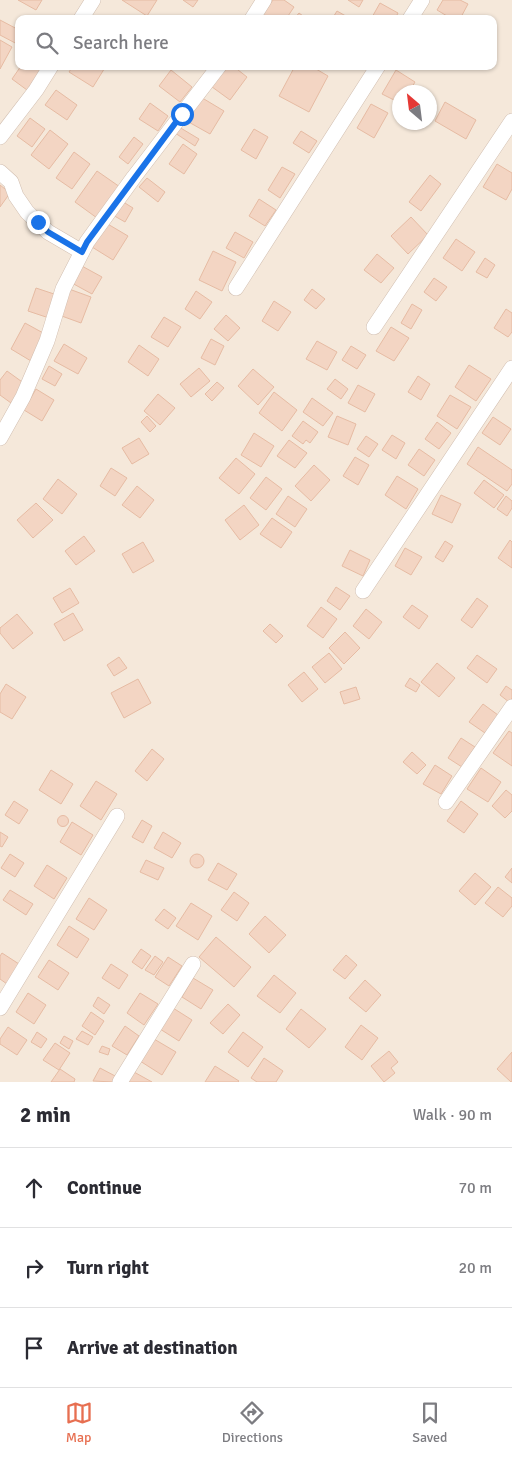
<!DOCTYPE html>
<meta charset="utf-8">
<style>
body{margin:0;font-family:Signika,sans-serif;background:#f7f7f7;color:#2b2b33}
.compass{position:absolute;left:392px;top:85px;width:45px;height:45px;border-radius:50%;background:#fff;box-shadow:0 1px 4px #0004;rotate:332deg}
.stop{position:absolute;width:15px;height:15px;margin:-11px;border:4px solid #1a73e8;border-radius:50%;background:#fff}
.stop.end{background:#1a73e8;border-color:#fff;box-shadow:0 1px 5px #0008}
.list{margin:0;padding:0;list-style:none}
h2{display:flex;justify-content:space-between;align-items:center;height:65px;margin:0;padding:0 20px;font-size:21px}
h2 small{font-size:16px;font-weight:400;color:#7c7c81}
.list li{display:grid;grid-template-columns:32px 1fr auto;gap:15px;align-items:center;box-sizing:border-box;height:80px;padding:0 20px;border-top:1px solid #e1e1e2}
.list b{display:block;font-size:19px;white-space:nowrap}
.list em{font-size:16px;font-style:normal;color:#7c7c81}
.icon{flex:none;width:28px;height:28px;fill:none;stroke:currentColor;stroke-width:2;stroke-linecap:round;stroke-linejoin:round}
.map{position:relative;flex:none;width:512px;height:1082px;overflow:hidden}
.search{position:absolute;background:#fff;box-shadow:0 1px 4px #0004;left:15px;right:15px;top:15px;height:55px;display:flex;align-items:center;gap:12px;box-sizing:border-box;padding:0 18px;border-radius:10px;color:#7c7c81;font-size:19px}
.sheet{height:305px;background:#fff}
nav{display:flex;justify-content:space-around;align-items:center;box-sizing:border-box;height:70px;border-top:1px solid #e1e1e2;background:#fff;font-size:14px;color:#7c7c81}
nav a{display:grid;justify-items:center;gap:2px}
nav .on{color:#e76f51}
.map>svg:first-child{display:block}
.residential{fill:#f5e8da;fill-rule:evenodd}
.building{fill:#f3d5c3;stroke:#e6bba3}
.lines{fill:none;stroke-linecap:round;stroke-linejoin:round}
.minor-casing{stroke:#d1beb0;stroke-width:16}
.minor{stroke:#fff;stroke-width:15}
.route{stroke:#1a73e8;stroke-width:6}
</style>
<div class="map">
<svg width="512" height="1082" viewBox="0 0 512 1082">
<rect width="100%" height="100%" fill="#fdf6ec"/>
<!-- residential -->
<path class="residential" d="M0,0h512v1082h-512zM19,19h474v47h-474zM400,92h30v30h-30z"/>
<!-- building -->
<path class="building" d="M18,0h24l-6,10z
M122,0h35l-10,16z
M183,0h15l-5,7z
M273,0h11l10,7 -8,12h-26z
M348,0h15l-4,7z
M443,0h17l8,4 -8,15h-8l-15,-9z
M380,3l18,10 -3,6h-24z
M337,11l14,8h-19z
M299,13l8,6h-13z
M0,20l19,10v15l-19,-10z
M0,40l12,7 -12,22z
M21,66l22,1 -16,23 -15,-11z
M73,66h33l-13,21 -24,-15z
M222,66h11l14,11 -17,23 -22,-16z
M295,66h16l17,10 -19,36 -30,-16z
M171,70l21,17 -12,15 -21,-16z
M396,70l19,12 -6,10h-9v11l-18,-9z
M56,90l21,15 -10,15 -22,-15z
M199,96l25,15 -14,23 -25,-14z
M445,102l31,18 -10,19 -31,-18z
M150,103l18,13 -10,15 -19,-12z
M371,104l17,9 -14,25 -17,-10z
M30,118l15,11 -13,18 -15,-11z
M179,127l20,12 -4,7 -20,-13z
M254,129l14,8 -12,22 -15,-9z
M50,130l18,14 -19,25 -18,-14z
M301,131l16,10 -8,12 -16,-10z
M134,137l9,7 -15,20 -9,-7z
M183,144l14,10 -13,20 -15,-10z
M74,152l16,12 -18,25 -16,-11z
M497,164l15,9v16l-6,11 -23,-13z
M282,167l13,7 -15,24 -12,-8z
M97,171l23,16 -23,31 -22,-16z
M430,175l11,9 -20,27 -12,-9z
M147,178l18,14 -7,10 -19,-15z
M0,185l10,8 -10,14z
M259,199l17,11 -11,16 -16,-10z
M120,200l13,8 -8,14 -14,-8z
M411,217l17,18 -20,19 -17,-18z
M106,223l22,13 -15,24 -21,-13z
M235,232l18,10 -9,16 -18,-10z
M456,239l19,13 -13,19 -19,-13z
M213,251l23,11 -14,29 -23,-11z
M377,254l17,14 -13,15 -17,-13z
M485,258l10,7 -8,13 -11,-6z
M80,265l22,12 -10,17 -22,-12z
M434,278l13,9 -11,14 -12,-9z
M36,288l21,7 -8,23 -21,-7z
M69,289l22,8 -10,26 -22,-8z
M312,289l13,10 -9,10 -12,-9z
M196,291l16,11 -12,17 -15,-10z
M274,301l17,11 -13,19 -16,-10z
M412,304l10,6 -11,19 -10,-6z
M506,309l6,4v19l-4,5 -14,-9z
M226,315l14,13 -12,13 -14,-12z
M164,317l17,10 -13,20 -17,-10z
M25,323l20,11 -14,27 -20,-12z
M391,327l18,11 -15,23 -18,-10z
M211,339l13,7 -9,19 -14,-7z
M317,341l20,11 -10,18 -21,-11z
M64,344l23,14 -9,16 -24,-13z
M139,345l20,14 -11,17 -20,-14z
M351,346l15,9 -9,14 -15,-9z
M469,365l22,14 -15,22 -21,-14z
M49,366l13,8 -7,12 -13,-7z
M199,368l11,13 -19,16 -11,-13z
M253,369l21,18 -16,18 -20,-19z
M7,371l18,13 -14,19 -11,-8v-15z
M418,376l12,8 -9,16 -13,-8z
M335,379l13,10 -7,10 -14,-10z
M217,382l7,6 -12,13 -7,-7z
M358,385l17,9 -10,18 -17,-9z
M36,389l18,11 -12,21 -18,-11z
M274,392l23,18 -15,21 -23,-18z
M158,394l17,14 -15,17 -16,-14z
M450,395l21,12 -14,22 -20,-13z
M312,398l21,15 -10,13 -20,-14z
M147,416l9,10 -6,6 -9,-10z
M337,416l19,8 -8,21 -20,-8z
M493,417l18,12 -11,16 -18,-12z
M303,421l15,11 -8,11 -4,-3 -3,4 -11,-8z
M437,422l14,11 -12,16 -14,-10z
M254,433l20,13 -13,21 -20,-12z
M392,435l13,8 -9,16 -14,-9z
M366,436l12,8 -9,13 -12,-8z
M139,438l10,16 -17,10 -10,-16z
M289,440l18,13 -12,15 -18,-12z
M478,447l34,23v14l-5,7 -40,-27z
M419,449l16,11 -11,16 -16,-11z
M355,457l14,8 -11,20 -15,-9z
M236,458l19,16 -16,20 -20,-16z
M314,465l16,15 -19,21 -16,-15z
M111,468l16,10 -12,18 -15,-10z
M397,476l21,13 -12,20 -21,-14z
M266,477l16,12 -16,21 -16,-12z
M58,479l19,15 -15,20 -19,-15z
M484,480l20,15 -10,13 -20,-15z
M137,486l17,14 -14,18 -18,-13z
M441,495l20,9 -9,19 -20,-9z
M288,496l19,13 -12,18 -19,-13z
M506,496l6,5v7l-5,8 -10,-7z
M36,503l17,17 -20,18 -16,-18z
M244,505l15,20 -19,15 -15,-20z
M272,518l20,14 -11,16 -21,-14z
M84,536l11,15 -19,14 -11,-14z
M510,540l2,2v26l-14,-10z
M445,541l8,5 -10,16 -8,-5z
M143,542l11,19 -21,12 -11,-19z
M405,548l17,9 -11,18 -16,-9z
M350,550l20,10 -7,16 -21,-10z
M336,587l14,9 -10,14 -13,-9z
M70,588l9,15 -17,10 -9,-15z
M477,598l11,8 -16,22 -11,-8z
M412,605l16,11 -9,13 -16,-12z
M321,607l16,12 -14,19 -16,-12z
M366,609l16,13 -13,17 -16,-13z
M73,613l10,17 -19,11 -10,-17z
M17,614l16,19 -20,16 -13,-16v-5z
M270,624l13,12 -7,7 -13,-12z
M345,632l15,16 -16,16 -15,-16z
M329,653l13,16 -17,14 -13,-16z
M477,655l20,14 -10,14 -20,-15z
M119,657l8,11 -13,8 -7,-11z
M437,663l18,15 -16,19 -18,-15z
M304,672l14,17 -16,13 -14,-17z
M410,678l10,7 -4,7 -11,-6z
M138,679l13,24 -27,15 -13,-25z
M6,684l20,13 -14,22 -12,-7v-18z
M506,686l6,4v8l-3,4 -9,-7z
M356,687l4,12 -16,5 -4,-12z
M483,704l15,11 -13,18 -16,-11z
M509,731l3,2v33l-19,-13z
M461,738l14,9 -13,20 -14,-9z
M152,749l12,10 -17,22 -12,-10z
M412,752l14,13 -9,9 -14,-12z
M435,765l17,11 -11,18 -18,-10z
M481,768l20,14 -13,20 -21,-13z
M51,770l22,14 -12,20 -22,-14z
M96,781l21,13 -16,26 -21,-14z
M506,790l6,5v16l-7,7 -13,-12z
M14,801l14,9 -9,14 -14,-9z
M461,801l17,13 -14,19 -17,-12z
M57.5 821a5.5 5.5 0 1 1 11 0a5.5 5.5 0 1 1-11 0Z
M142,820l10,6 -9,17 -11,-6z
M72,822l21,13 -12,20 -21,-13z
M0,832l8,5 -6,10 -2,-1z
M163,832l18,11 -9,15 -18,-10z
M10,854l14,9 -9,14 -14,-9z
M190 861a7 7 0 1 1 14 0a7 7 0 1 1-14 0Z
M146,860l18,8 -6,12 -18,-8z
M218,863l19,11 -10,16 -19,-10z
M47,865l20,13 -13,21 -20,-13z
M512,868v15l-7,-6z
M475,873l16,14 -16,18 -16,-14z
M498,887l14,11v8l-9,11 -18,-14z
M10,890l23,14 -7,11 -23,-15z
M234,892l15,11 -12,18 -16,-11z
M89,898l18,12 -13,20 -18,-11z
M191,903l21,13 -14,24 -22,-14z
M164,909l12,9 -8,11 -13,-9z
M265,916l21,19 -17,18 -20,-19z
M69,926l20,13 -12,19 -20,-13z
M216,937l35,30 -17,20 -35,-30z
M141,949l10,7 -9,13 -10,-7z
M2,953l17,11 -12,20 -7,-5v-23z
M346,955l11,10 -12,14 -12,-9z
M155,956l8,6 -9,13 -9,-5z
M168,957l14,9 -13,20 -14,-9z
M49,960l20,13 -11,17 -20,-13z
M111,964l17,11 -9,14 -17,-11z
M274,975l22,18 -16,20 -23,-17z
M193,978l20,12 -12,19 -19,-12z
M365,980l16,15 -15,17 -17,-14z
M28,993l18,12 -12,19 -18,-12z
M140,993l18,11 -14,21 -17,-12z
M98,997l12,8 -6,9 -11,-8z
M228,1004l12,11 -17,19 -13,-11z
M173,1008l19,12 -13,21 -19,-12z
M301,1009l25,20 -17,19 -23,-19z
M91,1012l13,9 -9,14 -13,-9z
M361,1025l17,13 -16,22 -17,-13z
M125,1026l14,10 -12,19 -15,-9z
M8,1027l19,13 -10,15 -17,-11v-5z
M82,1031l11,6 -5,8 -12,-6z
M37,1032l10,7 -6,9 -10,-6z
M243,1032l20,15 -15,20 -20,-15z
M64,1036l9,5 -4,8 -9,-6z
M154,1039l22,13 -14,23 -22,-14z
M55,1043l15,10 -11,17 -16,-10z
M102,1046l8,3 -2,6 -9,-3z
M389,1051l9,11 -7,6 4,5 -11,9 -13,-16z
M512,1052v30h-1l-14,-13z
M264,1058l19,13 -7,11h-19l-6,-4z
M215,1066l24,15 -1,1h-33z
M100,1068l17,9 -3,5 -21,-1z
M60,1069l15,10 -1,3h-23z
M134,1072l18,10h-24z"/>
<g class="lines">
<defs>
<path id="minor" d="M81,19l12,-19
M252,19l12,-19
M410,19l12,-19
M0,137l36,-47 15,-24
M0,172l11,10 5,14 11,16 21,20 34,20
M236,288l142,-222
M374,327l138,-206
M0,438l23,-41 24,-56 16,-52 24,-47 47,-65 85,-111
M363,591l149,-223
M446,802l66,-95
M0,1008l117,-192
M120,1082l73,-118"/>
</defs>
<!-- minor casing -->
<use href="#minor" class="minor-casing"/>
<!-- minor -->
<use href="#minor" class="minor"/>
</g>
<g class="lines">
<!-- route -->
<path class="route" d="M38,222l10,10 34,20 5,-10 95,-128"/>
</g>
</svg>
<svg class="compass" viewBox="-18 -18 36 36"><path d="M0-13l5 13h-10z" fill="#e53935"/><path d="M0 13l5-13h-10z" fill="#7c7c81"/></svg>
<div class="stop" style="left:182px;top:114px"></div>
<div class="stop end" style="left:38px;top:222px"></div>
<div class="search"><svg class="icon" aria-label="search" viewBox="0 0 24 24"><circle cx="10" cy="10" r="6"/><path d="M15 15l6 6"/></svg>Search here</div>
</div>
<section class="sheet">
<h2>2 min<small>Walk · 90 m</small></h2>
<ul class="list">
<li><svg class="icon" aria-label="ahead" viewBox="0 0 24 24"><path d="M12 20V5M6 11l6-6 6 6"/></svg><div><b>Continue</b></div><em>70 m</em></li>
<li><svg class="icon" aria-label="right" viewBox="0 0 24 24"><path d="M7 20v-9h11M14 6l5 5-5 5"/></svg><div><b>Turn right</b></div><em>20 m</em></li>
<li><svg class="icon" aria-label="arrive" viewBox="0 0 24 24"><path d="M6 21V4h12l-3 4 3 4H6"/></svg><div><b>Arrive at destination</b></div></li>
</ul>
</section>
<nav>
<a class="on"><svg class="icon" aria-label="map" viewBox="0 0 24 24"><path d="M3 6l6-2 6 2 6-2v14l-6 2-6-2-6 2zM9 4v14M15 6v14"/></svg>Map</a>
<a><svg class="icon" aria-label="directions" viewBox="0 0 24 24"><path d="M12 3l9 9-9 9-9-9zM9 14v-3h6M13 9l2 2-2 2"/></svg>Directions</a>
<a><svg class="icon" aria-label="saved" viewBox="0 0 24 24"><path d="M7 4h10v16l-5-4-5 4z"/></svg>Saved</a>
</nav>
